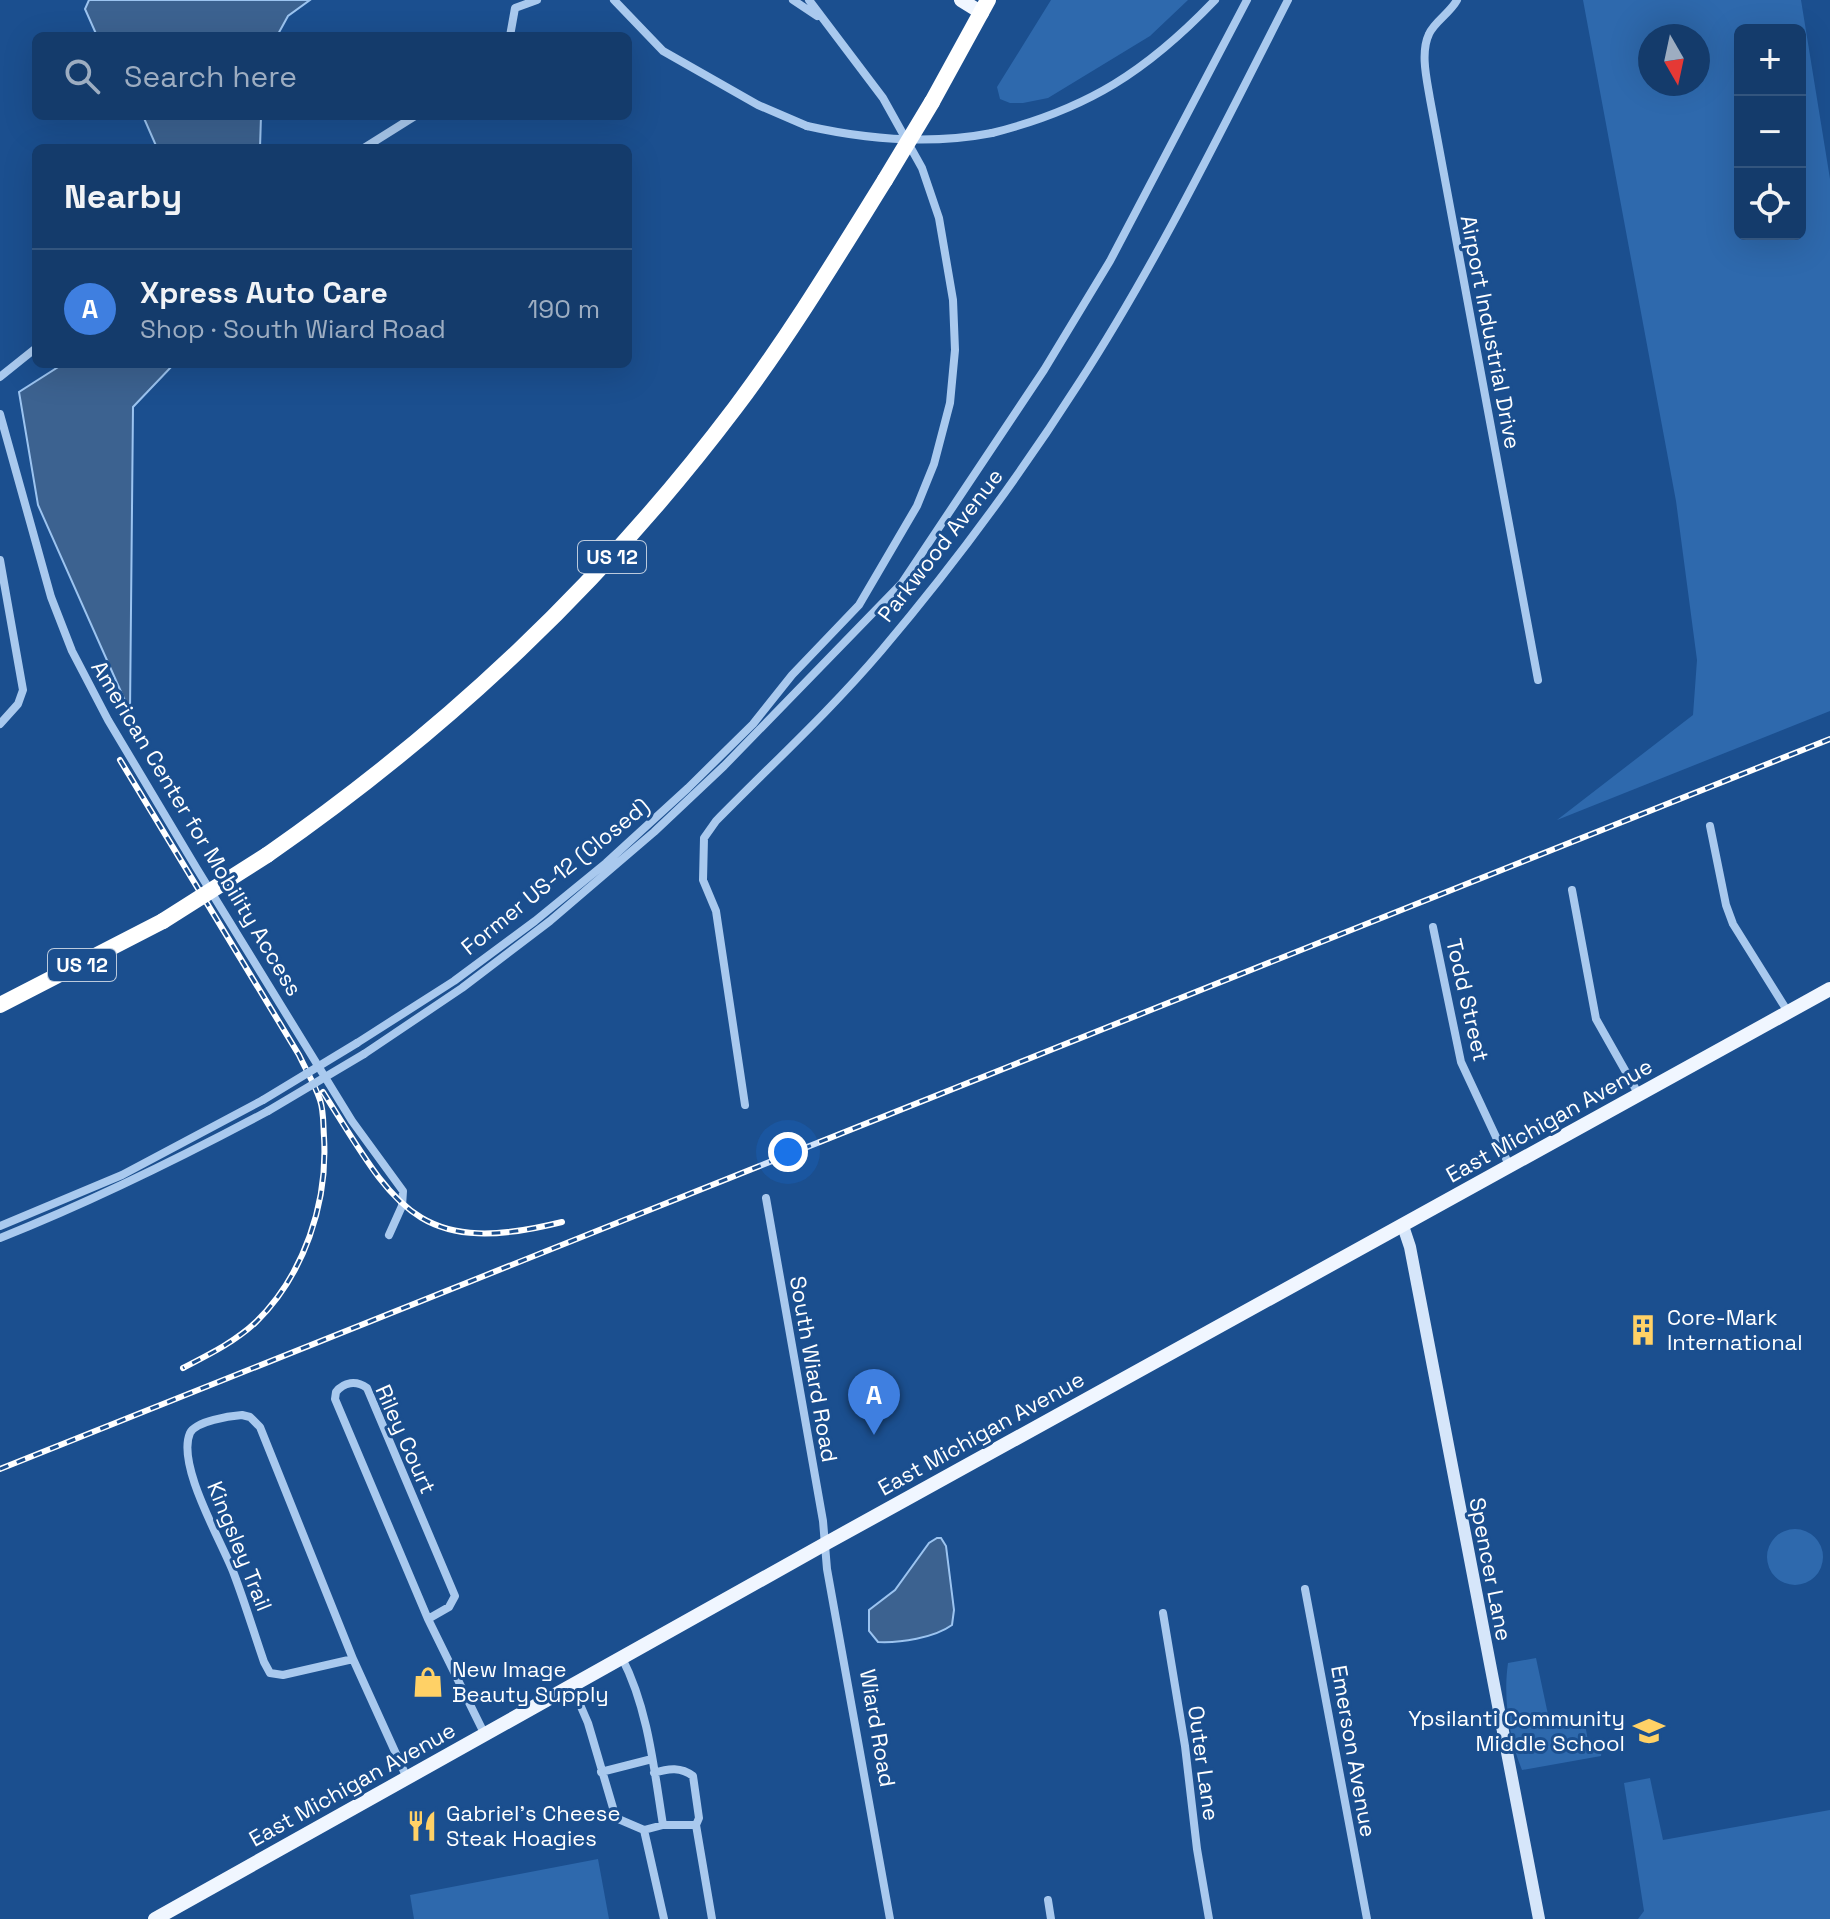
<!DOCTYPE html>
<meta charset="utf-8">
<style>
body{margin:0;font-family:"Space Grotesk",sans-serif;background:#214673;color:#f1f3f6}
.controls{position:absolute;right:24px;top:24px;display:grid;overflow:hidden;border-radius:12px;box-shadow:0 8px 32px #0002}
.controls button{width:72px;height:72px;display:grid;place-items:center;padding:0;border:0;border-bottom:2px solid #33557e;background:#143b6b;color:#f1f3f6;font:40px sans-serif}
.compass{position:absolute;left:1638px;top:24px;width:72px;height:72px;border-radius:50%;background:#143b6b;box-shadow:0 8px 32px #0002;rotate:171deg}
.you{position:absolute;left:788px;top:1152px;width:28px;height:28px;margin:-20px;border:6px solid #fff;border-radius:50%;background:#1a73e8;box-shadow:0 0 0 12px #1a73e833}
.badge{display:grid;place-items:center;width:52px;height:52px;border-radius:50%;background:#8bbbb9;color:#fff;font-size:26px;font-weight:700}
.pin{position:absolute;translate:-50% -66px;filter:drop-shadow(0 2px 4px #0008)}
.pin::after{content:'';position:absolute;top:42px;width:28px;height:24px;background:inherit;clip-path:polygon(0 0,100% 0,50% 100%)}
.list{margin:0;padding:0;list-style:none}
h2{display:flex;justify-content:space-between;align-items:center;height:104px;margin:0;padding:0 32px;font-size:34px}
h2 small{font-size:26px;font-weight:400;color:#9dadc1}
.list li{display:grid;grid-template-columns:52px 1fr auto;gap:24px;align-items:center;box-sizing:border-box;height:120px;padding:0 32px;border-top:2px solid #33557e}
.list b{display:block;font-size:30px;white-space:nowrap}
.list p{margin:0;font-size:26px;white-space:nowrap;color:#9dadc1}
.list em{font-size:26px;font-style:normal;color:#9dadc1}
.icon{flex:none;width:44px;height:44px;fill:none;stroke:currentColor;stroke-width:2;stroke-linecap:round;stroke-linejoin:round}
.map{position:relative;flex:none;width:1830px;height:1919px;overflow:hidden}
.search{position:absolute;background:#143b6b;box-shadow:0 8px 32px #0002;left:32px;top:32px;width:600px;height:88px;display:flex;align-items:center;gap:20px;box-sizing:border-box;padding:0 28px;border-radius:12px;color:#9dadc1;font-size:30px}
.panel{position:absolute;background:#143b6b;box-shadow:0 8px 32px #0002;left:32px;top:144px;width:600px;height:224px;border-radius:12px}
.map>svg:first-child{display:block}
.green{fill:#2e69ad;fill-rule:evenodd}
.water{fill:#3c6290;stroke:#9cc4f0;stroke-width:2}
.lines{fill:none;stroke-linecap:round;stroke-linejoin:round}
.street{stroke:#a9c9ee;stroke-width:8}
.secondary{stroke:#d6e6fa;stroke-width:12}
.primary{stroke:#f0f6ff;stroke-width:14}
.highway{stroke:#fff;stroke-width:16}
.rail-casing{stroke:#fff;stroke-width:6}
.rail{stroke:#1b4f8f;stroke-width:3;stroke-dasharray:9;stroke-linecap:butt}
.street-bridge{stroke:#a9c9ee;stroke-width:8}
.highway-bridge{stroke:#fff;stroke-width:16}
.labels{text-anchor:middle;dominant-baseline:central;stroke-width:6;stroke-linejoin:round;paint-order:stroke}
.shield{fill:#1b4f8f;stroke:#bbcadd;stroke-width:2}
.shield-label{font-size:20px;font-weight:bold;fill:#fff}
.street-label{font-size:22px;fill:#fff;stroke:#1b4f8f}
.poi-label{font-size:22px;fill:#fff;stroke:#1b4f8f;text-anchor:start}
</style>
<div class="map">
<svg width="1830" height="1919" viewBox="0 0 1830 1919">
<rect width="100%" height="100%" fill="#1b4f8f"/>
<!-- green -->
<path class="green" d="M1051,0h137l-38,36 -102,62 -25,5h-13l-10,-4 -3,-12z
M1583,0h218l29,179v532l-273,109 136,-105 4,-55 -21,-159zM1800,30v204h-60v-204zM1650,36h48v48h-48z
M1767 1557a28 28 0 1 1 56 0a28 28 0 1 1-56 0Z
M1536,1658l14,66 34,-5 5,27h13l-1,10 -79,14c-13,-31 -19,-73 -14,-107z
M1650,1778l13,62 167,-30v109h-192l6,-8 -20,-128z
M598,1859l11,60h-195l-4,-24z"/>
<!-- water -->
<path class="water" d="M89,0h221l-22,16 -11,20h-180l-12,-27z
M143,116h118l-1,32h-103z
M63,364h111l-41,43 -3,305 -92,-207 -19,-113z
M937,1538h4l5,8 8,64 -2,15c-18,13 -52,18 -74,17l-9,-11v-21l26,-20 34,-47z"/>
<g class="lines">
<!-- street -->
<path class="street" d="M614,0l49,51 95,54 49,21
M793,0l24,16
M1457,0c-7,13 -23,22 -28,34 -9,19 -2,46 1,65l108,581
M510,36l5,-28 22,-8
M992,133c96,-24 155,-62 223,-133
M364,148l51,-32
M0,377l36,-29
M0,414l51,183 21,54 36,69 89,149 155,252 51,70 -1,15 -13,29
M0,560l23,130 -5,14 -18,20
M1710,826l16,79 7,19 55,88
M1572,890l24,129 43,76
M1433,927l28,135 49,105
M357,1043l97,-62 81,-60 71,-58 82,-75 65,-64 39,-49 67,-70 58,-99 17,-42 16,-61 5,-53 -2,-50 -14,-82 -17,-50 -39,-70 -74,-98
M364,1054l98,-66 88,-67 104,-89 70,-66 178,-183 142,-213 66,-109 137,-261
M745,1105l-29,-194 -13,-31 1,-42 12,-17c55,-56 114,-110 165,-170 72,-85 138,-174 198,-268 79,-122 143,-254 209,-383
M766,1198l57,323 4,48 63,350
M0,1226l122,-51 141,-75
M0,1238c93,-37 180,-80 268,-127
M242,1415l8,2 10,10 93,232 -70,16 -13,-2 -6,-11c-10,-29 -19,-59 -30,-88 -12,-32 -58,-109 -44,-141 6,-12 40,-17 52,-18z
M1305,1589l62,330
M1163,1613l22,133 12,103 12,70
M428,1619l21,-12 6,-11 -88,-208c-11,-8 -23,-6 -31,4l-1,7 93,220 57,116
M622,1658c26,50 32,111 41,167
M353,1659l54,119
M572,1686l16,37 28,95 28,12 20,89
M601,1772l51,-13
M654,1773c15,-5 27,-6 39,3l6,42 -3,7 16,94
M644,1830l19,-5h33
M1048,1900l3,19"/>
<!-- secondary -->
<path class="secondary" d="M1403,1226l7,21 129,672"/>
<!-- primary -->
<path class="primary" d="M961,0l21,13
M155,1919l668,-374 1007,-556"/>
<!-- highway -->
<path class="highway" d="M932,102l56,-102
M267,855c181,-126 335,-271 468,-447 55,-73 102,-151 150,-228
M0,1005l163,-84"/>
<defs>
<path id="rail" d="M120,760l179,295c7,15 16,30 21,45 4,12 3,24 4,37 4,66 -20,138 -68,185 -21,20 -48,33 -73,46
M323,1092c71,112 92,167 239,130
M0,1469l1830,-730"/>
</defs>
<!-- rail casing -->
<use href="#rail" class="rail-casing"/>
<!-- rail -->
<use href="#rail" class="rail"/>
<!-- street-bridge -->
<path class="street-bridge" d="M807,126c62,14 123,19 185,7
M263,1100l94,-57
M268,1111l96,-57"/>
<!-- highway-bridge -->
<path class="highway-bridge" d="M885,180l47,-78
M163,921l104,-66"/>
</g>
<!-- icons -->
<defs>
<symbol id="building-bare" viewBox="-9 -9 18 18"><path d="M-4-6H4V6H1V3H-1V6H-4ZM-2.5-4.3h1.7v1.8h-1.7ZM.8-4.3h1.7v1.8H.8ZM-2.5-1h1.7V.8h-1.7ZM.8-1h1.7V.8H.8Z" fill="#ffd166" stroke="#1b4f8f" stroke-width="2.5" paint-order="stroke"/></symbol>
<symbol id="shop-bare" viewBox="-9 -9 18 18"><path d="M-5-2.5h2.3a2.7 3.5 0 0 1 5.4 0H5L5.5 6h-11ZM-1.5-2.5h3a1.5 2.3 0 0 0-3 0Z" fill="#ffd166" stroke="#1b4f8f" stroke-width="2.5" paint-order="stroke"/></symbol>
<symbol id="school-bare" viewBox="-9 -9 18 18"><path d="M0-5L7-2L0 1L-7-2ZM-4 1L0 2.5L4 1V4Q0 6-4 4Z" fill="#ffd166" stroke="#1b4f8f" stroke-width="2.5" paint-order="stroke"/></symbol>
<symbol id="restaurant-bare" viewBox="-9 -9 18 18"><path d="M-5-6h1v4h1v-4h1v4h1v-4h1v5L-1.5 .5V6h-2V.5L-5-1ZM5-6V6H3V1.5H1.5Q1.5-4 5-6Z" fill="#ffd166" stroke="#1b4f8f" stroke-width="2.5" paint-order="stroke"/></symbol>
</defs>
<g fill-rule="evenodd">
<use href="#building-bare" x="1621" y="1308" width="44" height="44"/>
<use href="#shop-bare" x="406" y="1660" width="44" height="44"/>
<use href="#school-bare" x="1627" y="1709" width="44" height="44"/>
<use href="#restaurant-bare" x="400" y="1804" width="44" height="44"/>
</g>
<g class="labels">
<!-- shield labels -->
<g class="shield">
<rect x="578" y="541" width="68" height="32" rx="6"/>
<rect x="48" y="949" width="68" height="32" rx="6"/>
</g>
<g class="shield-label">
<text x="612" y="557">US 12</text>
<text x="82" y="965">US 12</text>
</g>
<!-- street labels -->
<g class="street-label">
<text transform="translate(1491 332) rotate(79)">Airport Industrial Drive</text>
<text transform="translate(940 545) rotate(-52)">Parkwood Avenue</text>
<text transform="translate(197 828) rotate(59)">American Center for Mobility Access</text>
<text transform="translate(555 876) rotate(-39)">Former US-12 (Closed)</text>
<text transform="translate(1468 1000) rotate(77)">Todd Street</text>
<text transform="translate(1549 1120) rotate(-29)">East Michigan Avenue</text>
<text transform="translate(814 1369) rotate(80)">South Wiard Road</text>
<text transform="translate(981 1433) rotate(-29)">East Michigan Avenue</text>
<text transform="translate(406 1439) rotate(66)">Riley Court</text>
<text transform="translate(240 1546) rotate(68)">Kingsley Trail</text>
<text transform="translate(1491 1569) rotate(79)">Spencer Lane</text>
<text transform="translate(878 1728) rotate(80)">Wiard Road</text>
<text transform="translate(1354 1751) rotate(80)">Emerson Avenue</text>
<text transform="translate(1204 1763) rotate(82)">Outer Lane</text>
<text transform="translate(352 1784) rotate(-29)">East Michigan Avenue</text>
</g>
<!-- poi labels -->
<g class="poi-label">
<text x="1667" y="1317">Core-Mark<tspan x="1667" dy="25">International</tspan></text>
<text x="452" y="1669">New Image<tspan x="452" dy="25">Beauty Supply</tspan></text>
<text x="1625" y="1718" text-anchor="end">Ypsilanti Community<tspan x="1625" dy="25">Middle School</tspan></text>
<text x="446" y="1813">Gabriel's Cheese<tspan x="446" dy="25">Steak Hoagies</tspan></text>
</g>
</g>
</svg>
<div class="controls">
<button>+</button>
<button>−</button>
<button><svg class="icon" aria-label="locate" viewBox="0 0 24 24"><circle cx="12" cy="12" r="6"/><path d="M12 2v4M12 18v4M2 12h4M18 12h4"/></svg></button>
</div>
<svg class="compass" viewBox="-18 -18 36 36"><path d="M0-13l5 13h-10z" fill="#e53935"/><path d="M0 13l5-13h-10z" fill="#9dadc1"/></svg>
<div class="you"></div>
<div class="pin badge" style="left:874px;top:1435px;background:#3f7fe0">A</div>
<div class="search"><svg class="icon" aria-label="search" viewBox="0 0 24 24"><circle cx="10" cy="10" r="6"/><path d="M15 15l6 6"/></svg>Search here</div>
<section class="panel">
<h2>Nearby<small></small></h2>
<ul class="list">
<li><span class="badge" style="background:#3f7fe0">A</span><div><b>Xpress Auto Care</b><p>Shop · South Wiard Road</p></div><em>190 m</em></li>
</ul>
</section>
</div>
